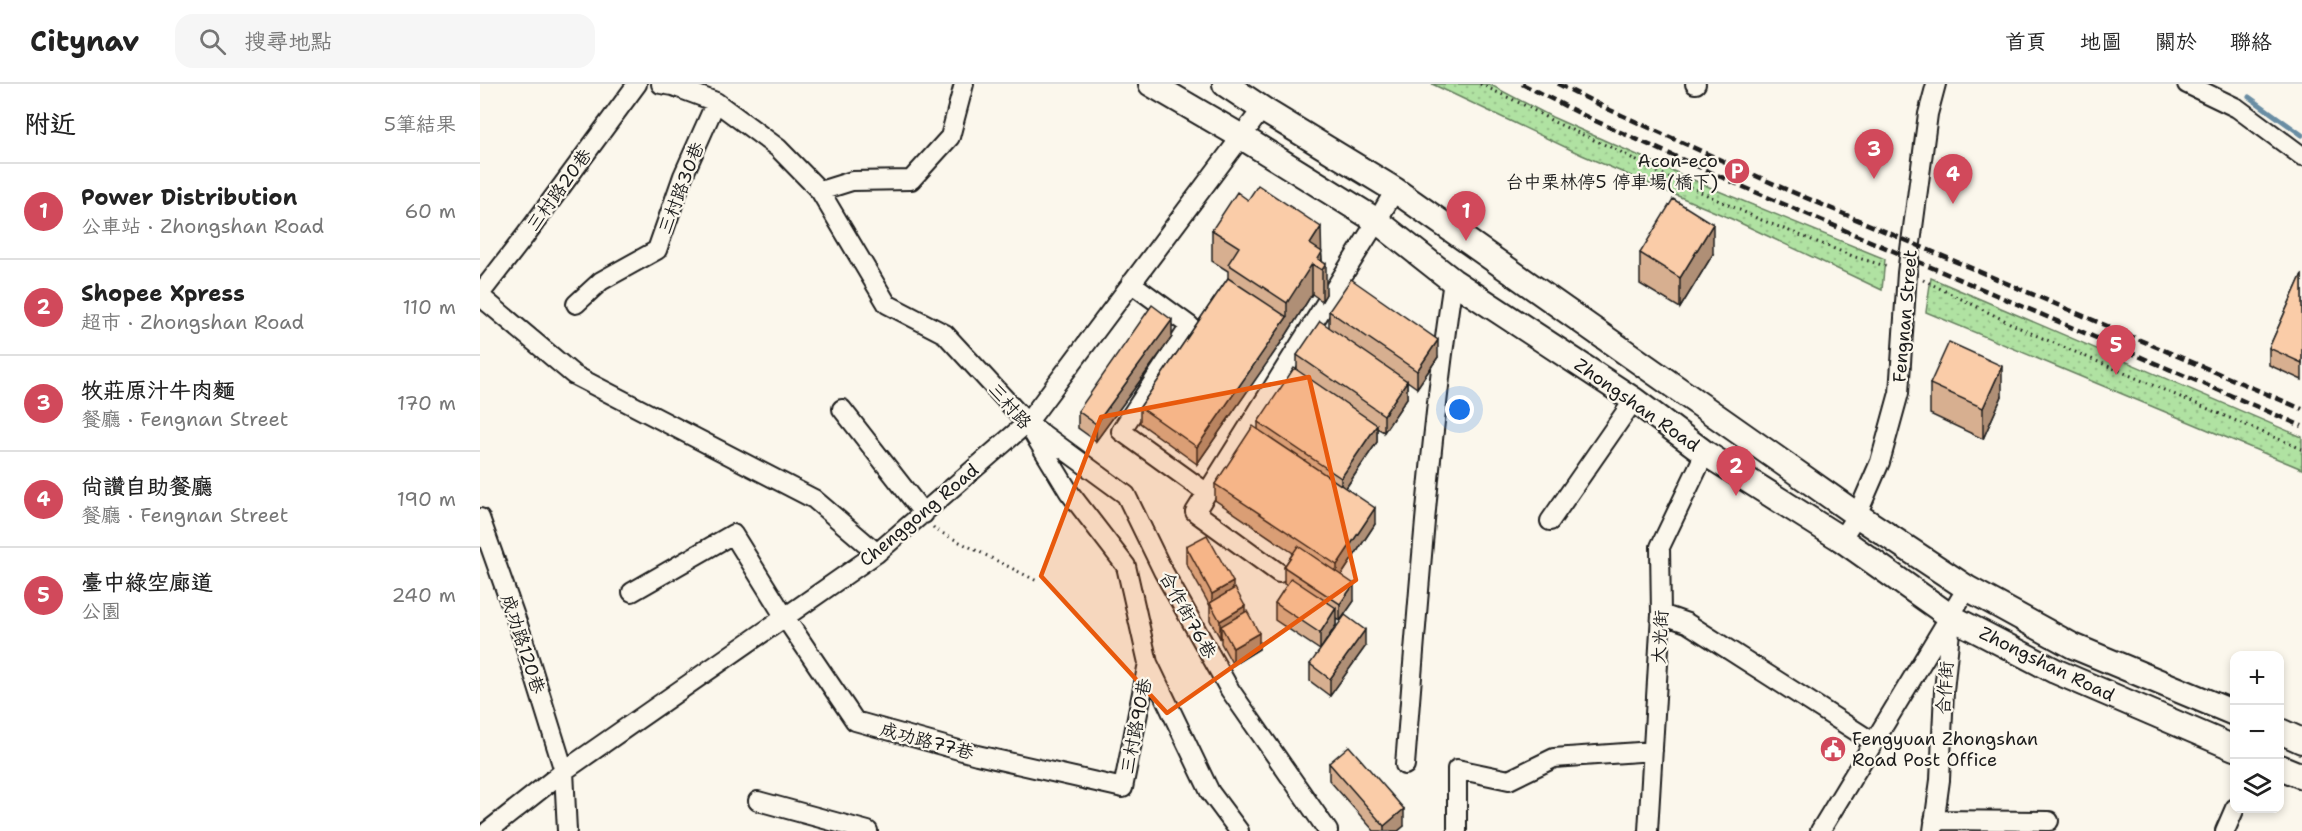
<!DOCTYPE html>
<html lang="zh-TW">
<meta charset="utf-8">
<style>
body{margin:0;font-family:"Shantell Sans","LXGW WenKai TC",sans-serif;background:#f6f6f6;color:#222}
.controls{position:absolute;right:18px;bottom:18px;display:grid;overflow:hidden;border-radius:12px;box-shadow:0 3px 9px #0003}
.controls button{width:54px;height:54px;display:grid;place-items:center;padding:0;border:0;border-bottom:2px solid #e0e0e0;background:#fff;color:#222;font:30px sans-serif}
.you{position:absolute;left:980px;top:326px;width:21px;height:21px;margin:-15px;border:4px solid #fff;border-radius:50%;background:#1a73e8;box-shadow:0 0 0 9px #1a73e833}
.badge{display:grid;place-items:center;width:39px;height:39px;border-radius:50%;background:#d1495b;color:#fff;font-size:20px;font-weight:700}
.pin{position:absolute;translate:-50% -50px;filter:drop-shadow(0 2px 3px #0008)}
.pin::after{content:'';position:absolute;top:32px;width:21px;height:18px;background:inherit;clip-path:polygon(0 0,100% 0,50% 100%)}
.list{margin:0;padding:0;list-style:none}
h2{display:flex;justify-content:space-between;align-items:center;height:78px;margin:0;padding:0 24px;font-size:26px}
h2 small{font-size:20px;font-weight:400;color:#767676}
.list li{display:grid;grid-template-columns:39px 1fr auto;gap:18px;align-items:center;box-sizing:border-box;height:96px;padding:0 24px;border-top:2px solid #e0e0e0}
.list b{display:block;font-size:22px;white-space:nowrap}
.list p{margin:0;font-size:20px;white-space:nowrap;color:#767676}
.list em{font-size:20px;font-style:normal;color:#767676}
.icon{flex:none;width:33px;height:33px;fill:none;stroke:currentColor;stroke-width:2;stroke-linecap:round;stroke-linejoin:round}
.map{position:relative;flex:none;width:1822px;height:747px;overflow:hidden}
header{display:flex;align-items:center;gap:36px;box-sizing:border-box;height:84px;padding:0 30px;background:#fff;border-bottom:2px solid #e0e0e0}
header strong{font-size:28px}
nav{display:flex;gap:33px;margin-inline-start:auto;font-size:21px}
.search{width:420px;height:54px;background:#f6f6f6;display:flex;align-items:center;gap:15px;box-sizing:border-box;padding:0 21px;border-radius:18px;color:#767676;font-size:22px}
main{display:flex}
aside{flex:1;background:#fff}
.map>svg:first-child{display:block}
.park{fill:url(#park-dots);stroke:#667f5f;stroke-width:1.5}
.lines{fill:none;stroke-linecap:round;stroke-linejoin:round}
.stream{stroke:#698da3;stroke-width:5}
.minor-casing{stroke:#1c1c1c;stroke-width:22}
.major-casing{stroke:#1c1c1c;stroke-width:28}
.path{stroke:#1c1c1c;stroke-width:3;stroke-dasharray:1.5 4.5;stroke-linecap:butt}
.minor{stroke:#fbf7ec;stroke-width:18}
.major{stroke:#fbf7ec;stroke-width:24}
.rail{stroke:#1c1c1c;stroke-width:4.5;stroke-dasharray:9 4.5;stroke-linecap:butt}
.wall{fill:#d7af90;stroke:#1c1c1c;stroke-width:1.5}
.shaded-wall{fill:#af8f76;stroke:#1c1c1c;stroke-width:1.5}
.building{fill:#facca8;stroke:#1c1c1c;stroke-width:1.5}
.marked{fill:#e8590c;fill-opacity:0.2;stroke:#e8590c;stroke-width:4.5;stroke-linejoin:round}
.labels{text-anchor:middle;dominant-baseline:central;stroke-width:4.5;stroke-linejoin:round;paint-order:stroke}
.poi-label{font-size:18px;fill:#1c1c1c;stroke:#fbf7ec;text-anchor:end}
.street-label{font-size:18px;fill:#1c1c1c;stroke:#fbf7ec}
</style>
<header>
<strong>Citynav</strong>
<div class="search"><svg class="icon" aria-label="search" viewBox="0 0 24 24"><circle cx="10" cy="10" r="6"/><path d="M15 15l6 6"/></svg>搜尋地點</div>
<nav><a>首頁</a><a>地圖</a><a>關於</a><a>聯絡</a></nav>
</header>
<main>
<aside>
<h2>附近<small>5筆結果</small></h2>
<ul class="list">
<li><span class="badge">1</span><div><b>Power Distribution</b><p>公車站 · Zhongshan Road</p></div><em>60 m</em></li>
<li><span class="badge">2</span><div><b>Shopee Xpress</b><p>超市 · Zhongshan Road</p></div><em>110 m</em></li>
<li><span class="badge">3</span><div><b>牧莊原汁牛肉麵</b><p>餐廳 · Fengnan Street</p></div><em>170 m</em></li>
<li><span class="badge">4</span><div><b>尚讚自助餐廳</b><p>餐廳 · Fengnan Street</p></div><em>190 m</em></li>
<li><span class="badge">5</span><div><b>臺中綠空廊道</b><p>公園</p></div><em>240 m</em></li>
</ul>
</aside>
<div class="map">
<svg width="1822" height="747" viewBox="0 0 1822 747">
<defs>
<pattern id="park-dots" width="8" height="8" patternUnits="userSpaceOnUse" patternTransform="scale(1.5)"><rect width="8" height="8" fill="#b0e2a2"/><path d="M2 2h.1M6 6h.1" fill="none" stroke="#97c18b" stroke-width="1.8" stroke-linecap="round"/></pattern>
</defs>
<rect width="100%" height="100%" fill="#fbf7ec"/>
<filter id="ink" filterUnits="userSpaceOnUse"><feTurbulence type="fractalNoise" baseFrequency=".0167" numOctaves="2"/><feDisplacementMap in="SourceGraphic" scale="12" xChannelSelector="R" yChannelSelector="G"/><feConvolveMatrix kernelMatrix="1 2 1 2 8 2 1 2 1" color-interpolation-filters="sRGB"/></filter>
<g filter="url(#ink)">
<!-- park -->
<path class="park" d="M952,0h57l63,33 164,73 169,69 -3,31 -148,-70 -152,-65z
M1451,194l371,159v32l-376,-157z"/>
<g class="lines">
<!-- stream -->
<path class="stream" d="M1769,13l53,38"/>
<defs>
<path id="minor" d="M181,0l12,2 43,16 62,46 42,43 67,113 58,30 82,89 42,69 57,74 22,97 62,129 29,39
M1215,0h1
M1707,0l50,24 65,48
M340,107l32,-10 59,-1 39,-43 14,-53
M651,199l59,43 -69,105 86,62
M0,210l45,-58 112,-152
M0,212l94,79 240,124 63,54
M96,220l25,-23 56,-31 26,-74 33,-74
M362,325l82,105
M556,345l90,66 37,76 67,119 98,141
M0,434l43,121 41,132 3,60
M1070,437l84,-121
M1361,455l16,-24 23,-53 19,-69 8,-120 21,-159 8,-30
M799,489l-84,-61 182,-291 18,-31
M152,508l101,-58 51,82 71,105 122,34 146,33 25,-125
M1181,530l26,9 186,119
M925,681c13,-162 24,-324 48,-484
M278,717l110,30
M1454,736l115,1
M8,747l76,-60 313,-218 150,-130 235,-314
M977,747v-62l52,11 45,-22 99,-7
M1168,747l13,-217 -1,-67 45,-94
M1340,747l147,-243
M1453,747l7,-51 4,-89 7,-69
M1745,747l10,-23"/>
<path id="major" d="M671,0l91,53 135,84 76,60 181,119 71,53 136,86 110,78 104,54 179,77
M745,0l42,28 128,78 462,325 110,73 106,58 161,67
M1800,647l22,10
M1800,683l22,9"/>
</defs>
<!-- minor casing -->
<use href="#minor" class="minor-casing"/>
<!-- major casing -->
<use href="#major" class="major-casing"/>
<!-- path -->
<path class="path" d="M1000,0l48,23 26,15 65,29 34,19 106,49 96,38 34,10
M1443,196l103,51 276,118
M453,443l3,3 101,51"/>
<!-- minor -->
<use href="#minor" class="minor"/>
<!-- major -->
<use href="#major" class="major"/>
<!-- rail -->
<path class="rail" d="M1042,0l69,35 155,69 556,238
M1078,0l52,26 173,78 519,221"/>
</g>
<!-- wall -->
<path class="wall" d="M732,146l109,21 5,43 -4,7 -10,-7 -25,40 -90,130 -57,-41v-16l88,-129v-7l-16,-10z
M1160,169l73,1 -33,54 -40,-24z
M1822,190v106l-33,-15v-17z
M849,227l109,46 -21,31 -10,-7v17l-23,34 -7,-4v14l-31,46 29,36 -34,52 13,25 -14,20 -4,-2v6l-16,25 -45,-30v-17l12,-18 -3,-1v-17l9,-14 -78,-53v-16l43,-55v-7l39,-52v-15l32,-28z
M692,253l-76,104 -18,-13v-17z
M1450,300l72,12 -19,43 -53,-25z
M706,462l59,66 14,37 -26,16 -12,-22v-6l-1,1 -10,-18v-14l-24,-43z
M885,563l-35,49 -20,-15v-17z
M849,679l75,63 -6,5h-24l-45,-51z"/>
<!-- shaded-wall -->
<path class="shaded-wall" d="M1233,140v30l-33,54v-30z
M841,143l1,42 4,-5v30l-4,7v-31l-10,-6v30l-25,40 -90,130v-17l90,-130v-14l23,-59z
M692,236v17l-76,104v-17z
M958,256v17l-21,31v-17z
M1522,282v30l-19,43v-31z
M927,297v17l-23,34v-17z
M897,341v17l-36,53v-17z
M895,424v16l-38,58v-17z
M753,498v17l-21,8v-13z
M874,500v17l-14,20v-17z
M765,522v17l-24,3v11l-1,1v-17z
M856,524v17l-16,25v-17z
M885,546v17l-35,49v-17z
M779,549v16l-26,16v-17z
M924,725v17l-6,5h-14v-5z"/>
<!-- building -->
<path class="building" d="M778,101l63,42 -11,17 12,8 -4,7 8,5 -4,6 -10,-6 -25,39 -59,-39 11,-17 -27,-17 25,-38 11,8z
M1193,115l40,25 -33,54 -40,-25z
M1822,190v89l-33,-15z
M748,194l59,39 -90,130 -57,-40z
M871,195l87,61 -21,31 -88,-60z
M672,221l20,15 -76,104 -18,-13z
M840,237l87,60 -23,34 -87,-60z
M1469,258l53,24 -19,42 -53,-24z
M814,284l83,57 -36,53 -83,-56z
M773,342l122,82 -38,57 -122,-81z
M727,451l26,47 -21,12 -26,-48z
M818,462l56,38 -14,20 -56,-37z
M811,494l45,30 -16,25 -45,-30z
M755,504l10,18 -25,15 -10,-18z
M767,527l12,22 -26,15 -12,-22z
M865,531l20,15 -35,49 -20,-15z
M869,662l55,63 -20,17 -55,-63z"/>
</g>
<!-- marked area -->
<path class="marked" d="M829,293l47,203 -189,133 -126,-137 60,-159z"/>
<!-- icons -->
<defs>
<symbol id="parking-disc" viewBox="-11 -11 22 22"><circle r="9.5" fill="#d1495b" stroke="#fbf7ec"/><path d="M-3.5-5.5H1a3.5 3.5 0 0 1 0 7H-1V5.5H-3.5ZM-1-3.4V-.6H.8a1.4 1.4 0 0 0 0-2.8Z" fill="#fff"/></symbol>
<symbol id="civic-disc" viewBox="-11 -11 22 22"><circle r="9.5" fill="#d1495b" stroke="#fbf7ec"/><path d="M-.6-6.5H3V-4.5H.6V-3L4-1V1h2V6H-6V1h2V-1L-.6-3ZM-1.2 2.5V6h2.4V2.5Z" fill="#fff"/></symbol>
</defs>
<g fill-rule="evenodd">
<use href="#parking-disc" x="1242" y="72" width="30" height="30"/>
<use href="#civic-disc" x="1338" y="650" width="30" height="30"/>
</g>
<g class="labels">
<!-- poi labels -->
<g class="poi-label">
<text x="1238" y="77">Acon-eco<tspan x="1238" dy="21">台中栗林停5 停車場(橋下)</tspan></text>
<text x="1372" y="655" text-anchor="start">Fengyuan Zhongshan<tspan x="1372" dy="21">Road Post Office</tspan></text>
</g>
<!-- street labels -->
<g class="street-label">
<text transform="translate(201 104) rotate(-69)">三村路30巷</text>
<text transform="translate(79 106) rotate(-54)">三村路20巷</text>
<text transform="translate(1425 232) rotate(-85)">Fengnan Street</text>
<text transform="translate(1157 321) rotate(35)">Zhongshan Road</text>
<text transform="translate(530 322) rotate(49)">三村路</text>
<text transform="translate(439 431) rotate(-40)">Chenggong Road</text>
<text transform="translate(708 531) rotate(61)">合作街76巷</text>
<text transform="translate(1180 553) rotate(-87)">大光街</text>
<text transform="translate(43 560) rotate(72)">成功路120巷</text>
<text transform="translate(1567 580) rotate(26)">Zhongshan Road</text>
<text transform="translate(1465 604) rotate(-86)">合作街</text>
<text transform="translate(656 642) rotate(-79)">三村路90巷</text>
<text transform="translate(447 657) rotate(15)">成功路77巷</text>
</g>
</g>
</svg>
<div class="controls">
<button>+</button>
<button>−</button>
<button><svg class="icon" aria-label="layers" viewBox="0 0 24 24"><path d="M12 4l9 5-9 5-9-5zM3 14l9 5 9-5"/></svg></button>
</div>
<div class="you"></div>
<div class="pin badge" style="left:986px;top:157px">1</div>
<div class="pin badge" style="left:1256px;top:412px">2</div>
<div class="pin badge" style="left:1394px;top:95px">3</div>
<div class="pin badge" style="left:1473px;top:120px">4</div>
<div class="pin badge" style="left:1636px;top:291px">5</div>
</div>
</main>
